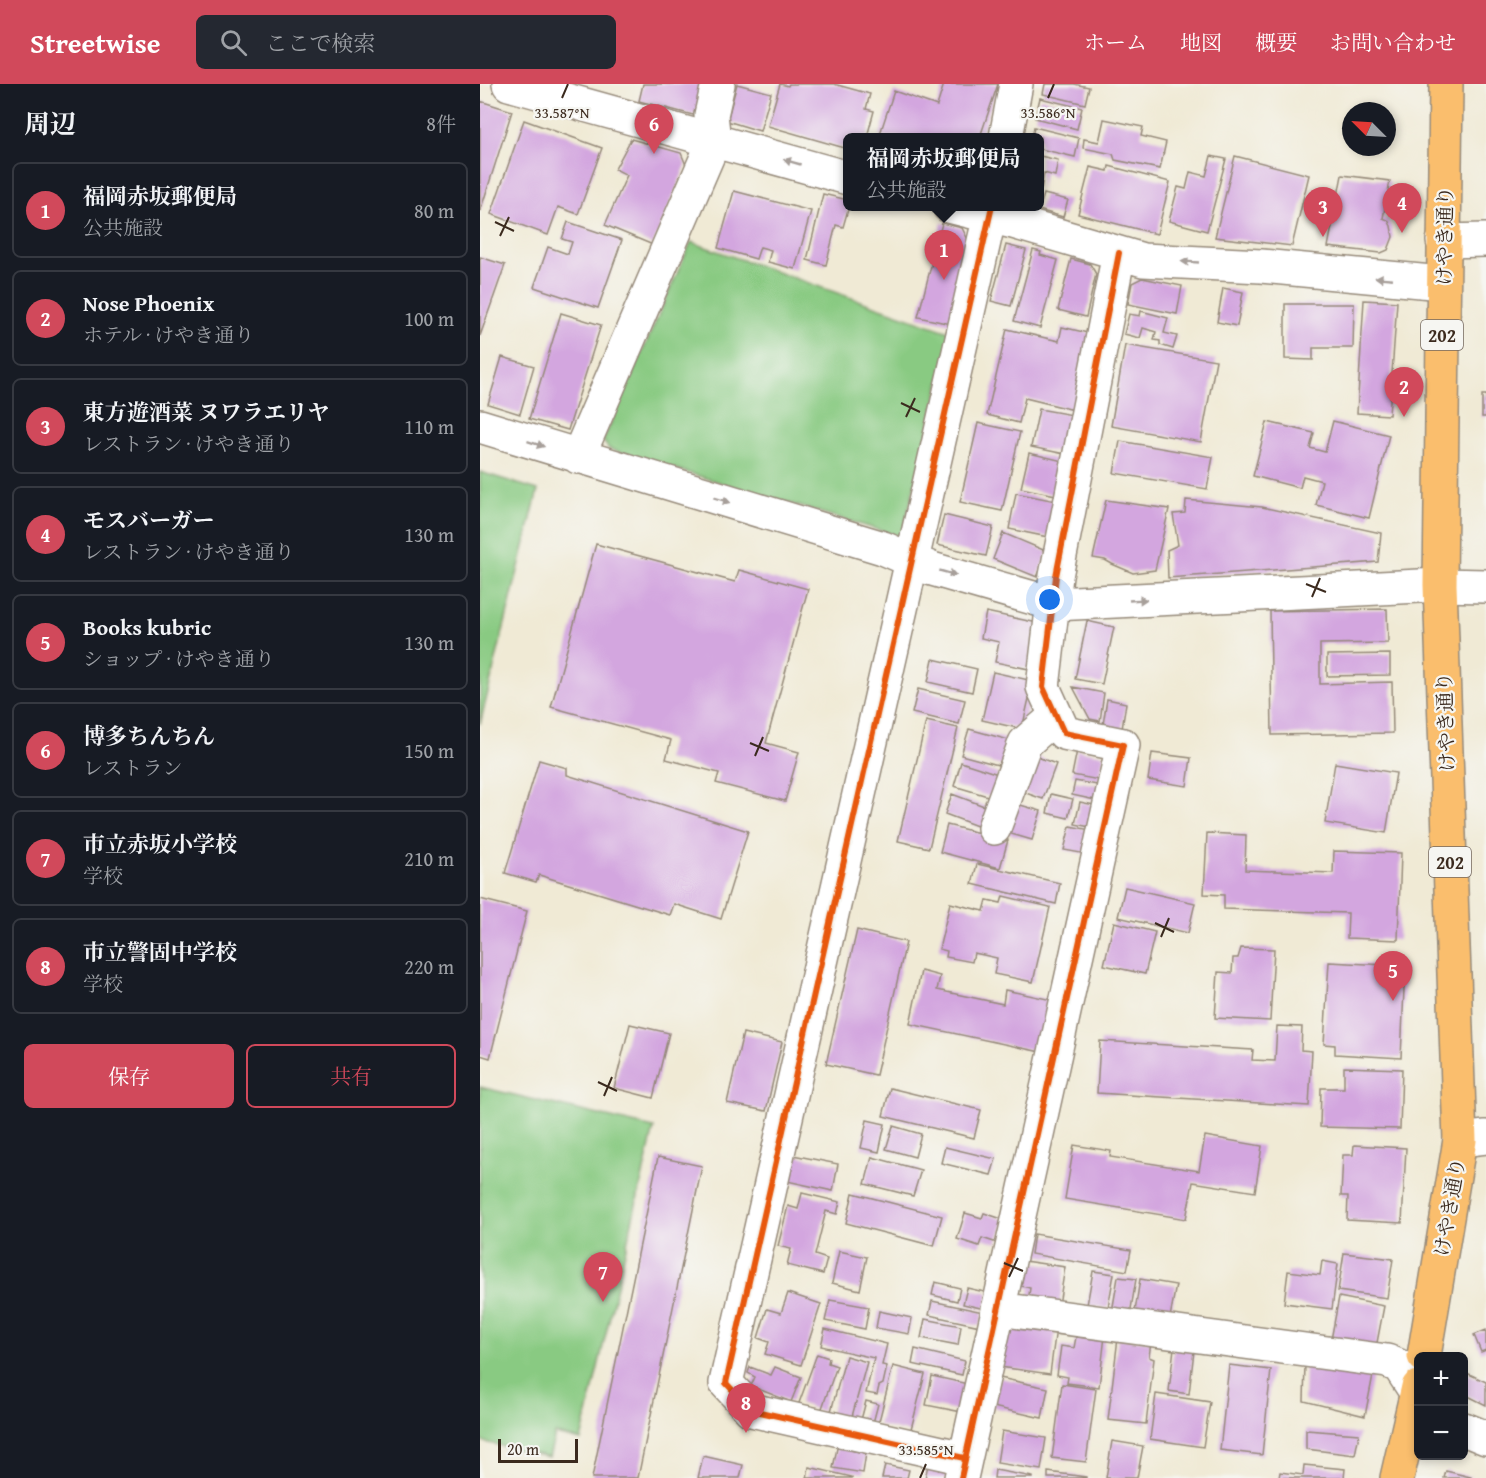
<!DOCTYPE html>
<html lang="ja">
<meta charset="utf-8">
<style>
body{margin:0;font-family:"Gentium Book Plus","Noto Serif JP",serif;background:#242831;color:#f1f3f6}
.controls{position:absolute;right:18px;bottom:18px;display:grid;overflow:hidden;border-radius:9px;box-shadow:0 3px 9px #0003}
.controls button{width:54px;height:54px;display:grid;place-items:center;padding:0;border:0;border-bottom:2px solid #363941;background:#171b24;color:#f1f3f6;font:30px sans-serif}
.compass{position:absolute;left:862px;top:18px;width:54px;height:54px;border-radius:50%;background:#171b24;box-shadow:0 3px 9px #0003;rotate:294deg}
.scale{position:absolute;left:18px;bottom:15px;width:80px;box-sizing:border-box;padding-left:6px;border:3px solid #3b2a1e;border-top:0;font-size:16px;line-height:21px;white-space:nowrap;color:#3b2a1e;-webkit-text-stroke:4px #f6f6f2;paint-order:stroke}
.you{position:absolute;left:570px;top:516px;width:21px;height:21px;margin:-15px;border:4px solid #fff;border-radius:50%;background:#1a73e8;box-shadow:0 0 0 9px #1a73e833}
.badge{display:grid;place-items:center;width:39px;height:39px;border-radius:50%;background:#d1495b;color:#fff;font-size:20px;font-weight:700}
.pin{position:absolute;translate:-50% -50px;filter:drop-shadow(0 2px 3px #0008)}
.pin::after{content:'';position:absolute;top:32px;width:21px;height:18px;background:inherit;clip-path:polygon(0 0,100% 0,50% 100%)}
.popup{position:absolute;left:363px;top:49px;width:201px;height:78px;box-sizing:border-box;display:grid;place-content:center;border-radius:9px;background:#171b24;filter:drop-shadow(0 2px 4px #0005);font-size:20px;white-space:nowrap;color:#9ea1a6}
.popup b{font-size:22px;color:#f1f3f6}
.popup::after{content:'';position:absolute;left:50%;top:100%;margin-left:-12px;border:12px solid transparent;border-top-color:#171b24}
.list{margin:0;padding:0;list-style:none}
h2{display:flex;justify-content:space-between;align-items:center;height:78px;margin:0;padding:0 24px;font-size:26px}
h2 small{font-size:20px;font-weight:400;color:#9ea1a6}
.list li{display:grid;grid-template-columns:39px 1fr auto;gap:18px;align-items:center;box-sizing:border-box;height:96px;margin:0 12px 12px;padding:0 12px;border:2px solid #363941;border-radius:9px}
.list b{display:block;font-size:22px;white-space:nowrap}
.list p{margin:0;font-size:20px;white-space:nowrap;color:#9ea1a6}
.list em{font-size:20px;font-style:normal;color:#9ea1a6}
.actions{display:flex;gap:12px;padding:18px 24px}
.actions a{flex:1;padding:14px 0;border:2px solid #d1495b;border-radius:9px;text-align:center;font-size:21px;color:#d1495b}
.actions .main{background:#d1495b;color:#fff}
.icon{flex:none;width:33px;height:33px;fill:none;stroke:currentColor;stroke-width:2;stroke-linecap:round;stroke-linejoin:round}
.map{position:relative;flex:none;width:1006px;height:1394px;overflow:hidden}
header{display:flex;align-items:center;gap:36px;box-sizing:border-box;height:84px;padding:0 30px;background:#d1495b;color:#fff}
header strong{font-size:28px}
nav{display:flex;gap:33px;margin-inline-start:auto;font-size:21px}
.search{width:420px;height:54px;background:#242831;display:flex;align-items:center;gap:15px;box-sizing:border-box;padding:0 21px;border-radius:9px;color:#9ea1a6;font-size:22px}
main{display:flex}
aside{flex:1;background:#171b24}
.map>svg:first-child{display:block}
.green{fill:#89ca82;stroke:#627a50;stroke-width:1.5}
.building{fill:#d3a6df}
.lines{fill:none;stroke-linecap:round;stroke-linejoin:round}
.minor-casing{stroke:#968a7a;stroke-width:36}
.highway-casing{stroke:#968a7a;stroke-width:36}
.minor{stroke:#fff;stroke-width:33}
.highway{stroke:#fabe6d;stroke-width:33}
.cycleway-casing{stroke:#f6f6f2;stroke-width:10}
.cycleway{stroke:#e8590c;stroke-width:6}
.oneway{fill:#a79f9a}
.ticks{fill:none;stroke:#3b2a1e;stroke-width:2}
.labels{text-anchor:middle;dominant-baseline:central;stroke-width:4.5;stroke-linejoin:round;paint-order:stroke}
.shield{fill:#f6f6f2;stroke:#73675e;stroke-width:1.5}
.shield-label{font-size:18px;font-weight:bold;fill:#3b2a1e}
.street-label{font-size:20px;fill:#3b2a1e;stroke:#f6f6f2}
.ticks-label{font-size:15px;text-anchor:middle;fill:#3b2a1e;stroke:#f6f6f2;stroke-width:4.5;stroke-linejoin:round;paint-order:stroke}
</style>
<header>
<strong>Streetwise</strong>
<div class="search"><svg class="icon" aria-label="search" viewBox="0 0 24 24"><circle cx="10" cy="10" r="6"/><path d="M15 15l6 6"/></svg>ここで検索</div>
<nav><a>ホーム</a><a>地図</a><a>概要</a><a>お問い合わせ</a></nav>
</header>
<main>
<aside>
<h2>周辺<small>8件</small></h2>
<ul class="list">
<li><span class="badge">1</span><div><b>福岡赤坂郵便局</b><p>公共施設</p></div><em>80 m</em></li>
<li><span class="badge">2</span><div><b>Nose Phoenix</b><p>ホテル · けやき通り</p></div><em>100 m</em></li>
<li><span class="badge">3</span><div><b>東方遊酒菜 ヌワラエリヤ</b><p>レストラン · けやき通り</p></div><em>110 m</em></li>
<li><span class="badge">4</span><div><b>モスバーガー</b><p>レストラン · けやき通り</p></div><em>130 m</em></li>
<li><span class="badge">5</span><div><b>Books kubric</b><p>ショップ · けやき通り</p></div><em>130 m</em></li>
<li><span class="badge">6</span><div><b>博多ちんちん</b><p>レストラン</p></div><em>150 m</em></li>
<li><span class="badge">7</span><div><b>市立赤坂小学校</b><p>学校</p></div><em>210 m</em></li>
<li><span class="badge">8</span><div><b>市立警固中学校</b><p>学校</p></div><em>220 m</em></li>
</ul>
<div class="actions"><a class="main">保存</a><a>共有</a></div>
</aside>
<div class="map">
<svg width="1006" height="1394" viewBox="0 0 1006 1394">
<rect width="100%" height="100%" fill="#f6f6f2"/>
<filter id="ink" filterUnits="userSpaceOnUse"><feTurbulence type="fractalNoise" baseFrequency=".0167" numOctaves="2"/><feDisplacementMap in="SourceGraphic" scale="12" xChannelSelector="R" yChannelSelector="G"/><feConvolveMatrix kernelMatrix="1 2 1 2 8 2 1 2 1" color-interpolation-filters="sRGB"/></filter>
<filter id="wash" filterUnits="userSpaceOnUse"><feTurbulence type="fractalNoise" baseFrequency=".008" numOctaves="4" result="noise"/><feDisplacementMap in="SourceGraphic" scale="24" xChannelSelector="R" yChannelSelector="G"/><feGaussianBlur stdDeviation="1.35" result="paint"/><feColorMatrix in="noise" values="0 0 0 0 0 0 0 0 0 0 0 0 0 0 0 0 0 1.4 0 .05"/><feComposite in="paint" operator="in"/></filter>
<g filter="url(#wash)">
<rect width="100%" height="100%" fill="#f0ead5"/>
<!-- green -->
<path class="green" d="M211,158l261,91 -50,204 -293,-88 -6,-8z
M0,388l58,18 -58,234z
M0,1003l174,41 -73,312 -26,-6 -6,23 -69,-16z"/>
<g id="blocks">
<!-- building -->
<path class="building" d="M163,0h64l-6,24 -8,7 -54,-14z
M257,0l34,9 -11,38 -33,-10z
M300,0l8,2 1,-2h45l36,10 -4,15 8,2 -7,26h-19v12l-80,-23z
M464,0h54l-18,53h-101l15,-46 43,15z
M565,0h29l15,3 -4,17 -42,-10z
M560,14l42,10 -5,21 -42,-11z
M0,17l32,10 -32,101z
M624,35l39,8 -2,9 25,6 -6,27 -45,-9 -2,-6 -30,-6 1,-9 15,3z
M44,36l78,28 -24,66 -20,-7 -10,28 -57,-21z
M554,43l45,11 -4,19 -35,-8v-12h-8z
M151,55l50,14 5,12 -33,80 -48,-20 22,-50 -12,-6z
M560,72l18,4 -3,16 -11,-3 -3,17z
M731,72l15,3 -19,72 -38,-10 9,-34 8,2 4,-17 16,4z
M755,72l74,19 -17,71 -77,-9z
M629,82l61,16 -13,52 -79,-20 12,-47 18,4z
M862,91l48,6 -7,37 5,2 3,6 2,11 -5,13 -7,3 -53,-6z
M254,107l77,20 -16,58 -27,-7 3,-12 -11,-3 -4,12 -38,-11z
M343,110l25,6 1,6 -6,21 -7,-2 -10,40 -19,-5z
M564,110l24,6 -5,17 -24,-7z
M88,138l54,18 -24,68 -64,-21 14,-40 20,7 4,-12 -10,-3z
M462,139l20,5 7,14 -18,82 -33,-7z
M526,161l20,5 -15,56 -20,-5z
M553,166l8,2 -1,3 18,5 -18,68 -26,-7z
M0,173l25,8 -25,71z
M591,175l19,5 6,10 -10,43 -28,-7z
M662,194l40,8 -5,28 -49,-10 4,-21z
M743,204l20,4 -6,34 -20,-4z
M884,216l33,2 -8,113 -32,-2z
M805,220h69l-1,44h-40v12l-28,-1z
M661,227l27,7 -4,15 13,3 -4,13 -13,-4v-4l-6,-1 2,-8 -13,-4 -3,10 -16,-4 5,-20 11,2z
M81,229l40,12 -33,105 -39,-11z
M582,243l30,7 -18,76 -49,-12 -6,25 -32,-8 20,-86 52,12z
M645,261l91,15 -15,82 -90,-16z
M22,273l32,9 -14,48 -32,-10z
M1002,311h4v22h-4z
M559,325l34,6 -8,39 -34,-7z
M853,337l56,14 -20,83 -53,-13 6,-24 -19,-5 -3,12 -47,-12 14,-54 47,11 -4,15 15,4z
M498,339l42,9 -18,79 -42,-9z
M640,357l93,16 -6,32 -93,-16z
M549,369l34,8 -7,34 -35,-7z
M536,409l40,8 -8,36 -39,-8z
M626,416l63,9 -14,61 -22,3 -21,-9 -7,-4 -12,-2z
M706,416l76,7 119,26 -3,29 -210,16 -1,-28 11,-5 -5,-31 12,-1z
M464,431l49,12 -7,29 -49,-11z
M523,449l45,19 -11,25 -44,-18z
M116,460l139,38 4,-12 69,19 -42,154 33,9 -14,49 -69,-18 3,-10 -53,-14 5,-19 -120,-33z
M907,525l1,34 -68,1v40l72,-2 1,51 -121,2 -2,-124z
M506,528l52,11 -9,46 -34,-7 4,-20 -18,-4z
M607,537l27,6 -12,57 -27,-5z
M910,570v21l-63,1v-21z
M453,575l44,10 -5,23 -44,-10z
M513,588l40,9 -11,48 -40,-9z
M593,603l31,6 -4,28 -10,-2z
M438,605l47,11 -6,24 -47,-11z
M627,615l19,4 -4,26 -19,-4z
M446,637l32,7 -29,120 -31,-7z
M489,645l40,11 -7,26 -41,-11z
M597,666l27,5 -5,25 -27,-5z
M672,669l39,5 -4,28 -39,-6z
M552,671l24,9 -13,35 -23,-8z
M59,676l28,8v7l181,56 -27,88 -47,-15 -4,11 -131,-40 -3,7 -31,-9z
M481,678l37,12 -7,23 -37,-11z
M855,679l61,10 -10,60 -61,-10z
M595,697l28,5 -3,15 -28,-6z
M472,710l40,15 -7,20 -40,-15z
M571,710l22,5 -5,19 -21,-5z
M530,718l31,9 -9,29 -31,-9z
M600,718l19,4 -4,22 -20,-4z
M467,741l61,15 -8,28 -60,-16z
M590,742l21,4 -5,24 -22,-4z
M727,749l39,2 -1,35 88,3 1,-22 67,2 -3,87 -51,-2 1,-25 -124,-4v-14l-20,-1z
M497,780l83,19 -4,21 -84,-20z
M645,803l70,16 -7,30 -70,-16z
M523,812l47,11 -17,75 -39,-8 3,-16 -23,-5 -2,9 -26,-5 1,-6 -8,-2 11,-46 34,8 3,-11 14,3z
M0,815l47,12 -37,147 -10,-3z
M634,838l41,10 -10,42 -41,-9z
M377,846l49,12 -30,133 -50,-11z
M761,864l33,1 -4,72 -55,-3 3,-46 14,1 1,-15h5z
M849,878l76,4 -4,92 -66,-4v-9l-11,-1z
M441,887l19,5 -3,14 66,14 2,-14 47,10 -11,52 -131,-28z
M150,940l39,9 -16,65 -39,-10z
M797,942l25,1 -1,23 11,1 -3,55 -212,-13 3,-52 153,9 -1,10 23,1z
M263,949l39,9 -16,69 -39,-8z
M864,983l58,2 -2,60 -80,-2 1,-39h23z
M410,1004l91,22 -7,28 -91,-22z
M387,1036l18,4 -6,28 -18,-4z
M413,1042l28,8 -6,23 -29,-8z
M725,1052l57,10 -7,46 -62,-10 -7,37 -121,-20 9,-54 37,6 -1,6 89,14z
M874,1061l52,3 -4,75 -55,-3 1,-24h-7l2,-41h10z
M465,1063l51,12 -5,16 -50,-12z
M313,1071l45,9 -5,27 -46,-10z
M178,1073l44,9 -64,312h-46z
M392,1073l49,13 -8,26 -48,-12z
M322,1109l38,9 -3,12 -11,-3 -11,44 12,4 -4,15 -36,-9 4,-16 -13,-3 10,-40 10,3z
M373,1109l89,23 -8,30 -88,-23z
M485,1129l17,5 2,-5 21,7 -8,23 -15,-5 -3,8 -22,-7z
M554,1150l97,16 -4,21 -96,-17z
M359,1167l28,6 -7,33 -28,-7z
M864,1169l49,6 -6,39 -49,-7z
M544,1177l41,6 -6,38 -31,-4 2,-13 -9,-2z
M842,1177l16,3 -6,45 -48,-6 4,-32 32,4z
M613,1187l21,3 -6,34 -21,-3z
M638,1193l18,2 -6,36 -18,-3z
M660,1195l36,6 -7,38 -35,-5z
M455,1198l25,6 -3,13 -25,-6z
M487,1204l22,5 -4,16 -22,-5z
M308,1209l33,11 -20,61 -36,-11 4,-12 -11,-4 9,-29 14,4z
M859,1213l45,9 -8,42 -45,-8z
M350,1216l39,7 -4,22 -40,-8z
M452,1217l51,11 -3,14 -51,-11z
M399,1227l33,7 -3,16 -33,-6z
M445,1235l36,7 -3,19 -37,-7z
M526,1237l50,7 -6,46 -50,-7z
M345,1245l62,15 -5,21 5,1 -4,18 -4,2 -2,9 -11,-2 8,-35 -53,-12z
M1006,1246v20l-5,2 -7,-17z
M611,1250l14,2 -6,51 -32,-4 1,-6 -11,-2 4,-29 13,2 2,-11 14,1z
M638,1254l33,4 -2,15 5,2 -8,65 -38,-4z
M694,1264l20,3 -5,43 -20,-3z
M435,1265l50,12 -3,14 -50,-11z
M337,1270l12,4 -1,5 9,3 -16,45 -22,-8z
M366,1272l21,6 -16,58 -21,-5z
M825,1280l68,11 -8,41 -61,-15z
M749,1281l42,5 -9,85 -42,-5z
M413,1282l32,8 -15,59 -32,-8z
M270,1283l21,8 4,-8 26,10 -10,25 -40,-16 4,-9 -7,-4z
M987,1289l19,9v23l-22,-11v-13z
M452,1292l36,8 -6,28 -36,-7z
M520,1294l48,10 -6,30 -49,-11z
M582,1300l34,5 -10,73 -34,-4z
M676,1310l54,8 -7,45 -53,-8z
M386,1317l12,3 -5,19 -12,-3z
M826,1346l53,4 -4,21 -49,-6z
M522,1347l44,7 -5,32 -44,-7z
M632,1357l31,5 -6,32h-31z
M357,1364l29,5 -3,20 -30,-5z
M223,1372l40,9 -3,13h-42z
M405,1381l24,5 -2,8h-25z
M448,1381l21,5 -2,8h-22z
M824,1381l41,4 -1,9h-65l1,-6 23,3z
M329,1383l43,10v1h-45z
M515,1386l38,7v1h-39z
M966,1387l25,6v1h-27z
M568,1388l38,5v1h-38z"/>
</g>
</g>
<g filter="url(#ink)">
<use href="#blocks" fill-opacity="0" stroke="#968a7a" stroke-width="1.5"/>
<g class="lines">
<defs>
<path id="minor" d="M29,0l339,94
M526,53l10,-53
M469,122l64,16 130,38 118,6 181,17
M963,157l43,-1
M0,342l403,122 49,21 122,35 386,-19 46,1
M98,373l136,-316 -3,-26 7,-31
M514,744l31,-85 31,-27
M980,1056l26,-3
M518,1225l389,52 12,5 19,29
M984,1345l22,9
M484,1374l-213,-48 -25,-27 266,-1177
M481,1394l162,-733 -59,-12 -21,-46 13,-111 63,-323"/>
<path id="highway" d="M944,1272l36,-216 -20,-555 6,-501
M917,1394l21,-91"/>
</defs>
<!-- minor casing -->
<use href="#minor" class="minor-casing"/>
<!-- highway casing -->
<use href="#highway" class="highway-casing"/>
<!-- minor -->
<use href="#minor" class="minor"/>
<!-- highway -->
<use href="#highway" class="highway"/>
<defs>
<path id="cycleway" d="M484,1374l-213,-48 -25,-27 266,-1177
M481,1394l162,-733 -59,-12 -21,-46 13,-111 63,-323"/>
</defs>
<!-- cycleway casing -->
<use href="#cycleway" class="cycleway-casing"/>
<!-- cycleway -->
<use href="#cycleway" class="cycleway"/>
</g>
<!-- one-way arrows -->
<defs><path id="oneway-solid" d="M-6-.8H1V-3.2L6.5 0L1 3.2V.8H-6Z" transform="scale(1.5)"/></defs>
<g class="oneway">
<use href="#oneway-solid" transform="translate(312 78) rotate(-164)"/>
<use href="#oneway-solid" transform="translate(710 178) rotate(-177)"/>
<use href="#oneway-solid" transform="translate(904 194) rotate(-175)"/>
<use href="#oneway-solid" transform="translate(56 360) rotate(18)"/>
<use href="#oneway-solid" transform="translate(242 416) rotate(17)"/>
<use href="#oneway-solid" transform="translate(468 489) rotate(16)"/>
<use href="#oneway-solid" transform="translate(658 516) rotate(-3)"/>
</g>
</g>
<!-- ticks -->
<path class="ticks" d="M82,14l6,-14M568,14l6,-14M15,138l19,9M20,152l9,-19M421,319l19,9M426,333l9,-19M826,500l20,8M832,513l8,-19M270,659l19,8M275,672l8,-19M675,839l19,9M681,853l8,-19M118,998l19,9M124,1012l8,-19M524,1179l19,8M529,1193l9,-19M440,1394l6,-14"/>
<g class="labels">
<!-- shield labels -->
<g class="shield">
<rect x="941" y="236" width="42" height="30" rx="4.5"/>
<rect x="949" y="763" width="42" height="30" rx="4.5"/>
</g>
<g class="shield-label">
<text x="962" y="251">202</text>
<text x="970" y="778">202</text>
</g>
<!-- street labels -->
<g class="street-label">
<text transform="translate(964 152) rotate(-89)">けやき通り</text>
<text transform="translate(965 638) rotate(-92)">けやき通り</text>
<text transform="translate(969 1123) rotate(-80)">けやき通り</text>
</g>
</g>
<g class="ticks-label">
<text x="82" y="34">33.587°N</text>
<text x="568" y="34">33.586°N</text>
<text x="446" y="1371">33.585°N</text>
</g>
</svg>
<div class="controls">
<button>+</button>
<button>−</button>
</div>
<svg class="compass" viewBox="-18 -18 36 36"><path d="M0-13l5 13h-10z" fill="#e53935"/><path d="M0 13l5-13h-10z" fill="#9ea1a6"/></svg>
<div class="scale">20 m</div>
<div class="you"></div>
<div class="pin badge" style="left:464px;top:196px">1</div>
<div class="popup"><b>福岡赤坂郵便局</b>公共施設</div>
<div class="pin badge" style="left:924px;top:333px">2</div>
<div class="pin badge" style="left:843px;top:153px">3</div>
<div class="pin badge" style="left:922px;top:149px">4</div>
<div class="pin badge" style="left:913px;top:917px">5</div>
<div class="pin badge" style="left:174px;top:70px">6</div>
<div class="pin badge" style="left:123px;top:1218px">7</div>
<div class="pin badge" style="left:266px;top:1349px">8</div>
</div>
</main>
